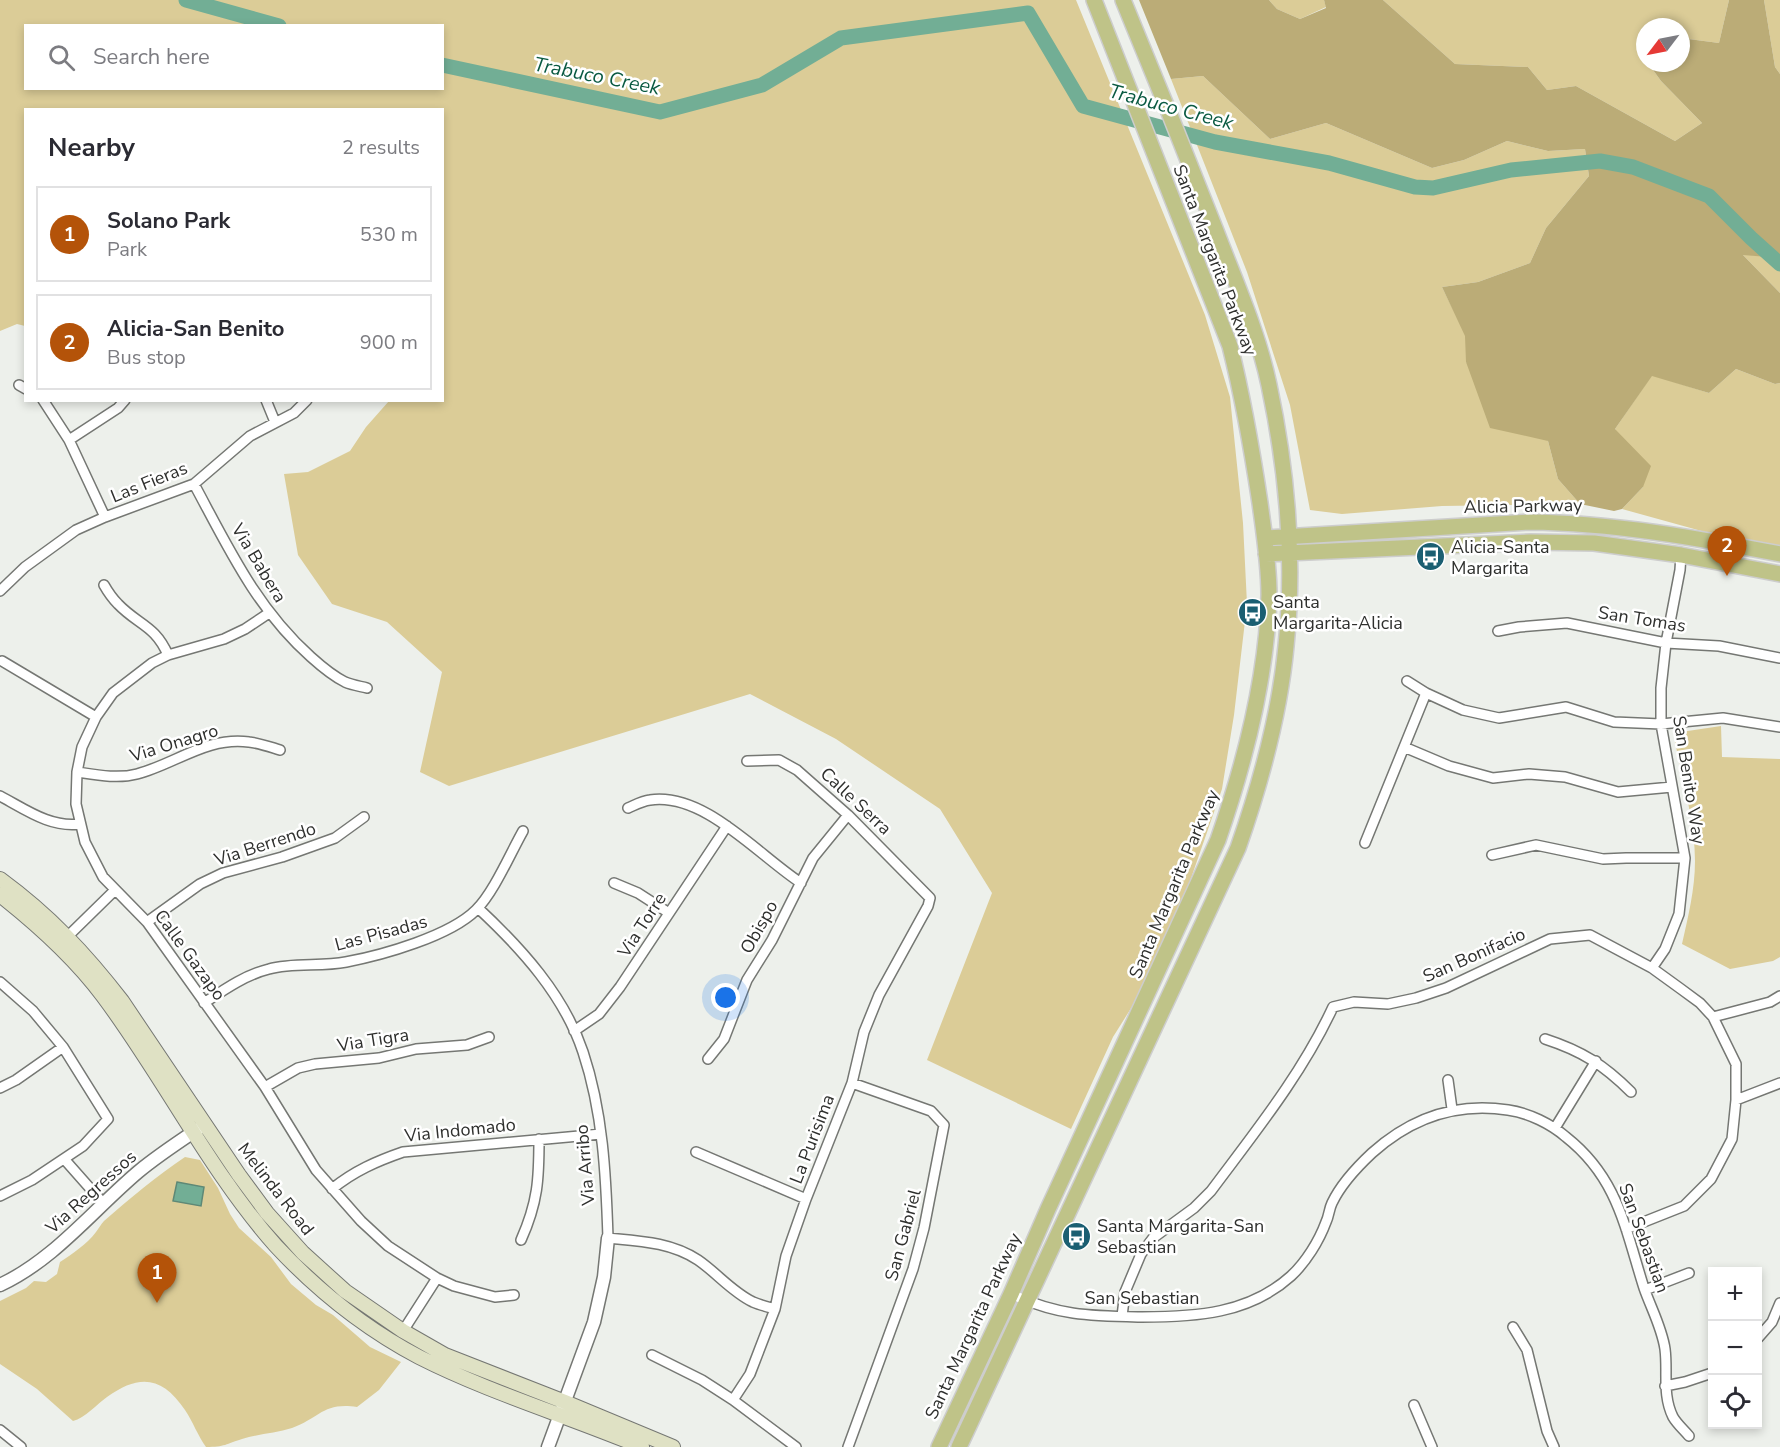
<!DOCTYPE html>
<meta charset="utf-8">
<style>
body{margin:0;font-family:"Nunito Sans",sans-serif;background:#f2f2f3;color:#2b2b33}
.controls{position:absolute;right:18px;bottom:18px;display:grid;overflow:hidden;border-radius:0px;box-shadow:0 3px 9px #0003}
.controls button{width:54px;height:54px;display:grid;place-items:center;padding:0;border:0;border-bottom:2px solid #e1e1e2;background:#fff;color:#2b2b33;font:30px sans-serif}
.compass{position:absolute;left:1636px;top:18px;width:54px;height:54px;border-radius:50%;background:#fff;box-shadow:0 3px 9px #0003;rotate:238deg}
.you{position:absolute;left:726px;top:998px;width:21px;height:21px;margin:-15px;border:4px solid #fff;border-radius:50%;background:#1a73e8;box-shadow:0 0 0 9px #1a73e833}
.badge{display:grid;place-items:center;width:39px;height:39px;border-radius:50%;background:#b45309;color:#fff;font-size:20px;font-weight:700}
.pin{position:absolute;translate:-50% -50px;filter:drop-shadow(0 2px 3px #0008)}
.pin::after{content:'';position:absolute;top:32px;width:21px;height:18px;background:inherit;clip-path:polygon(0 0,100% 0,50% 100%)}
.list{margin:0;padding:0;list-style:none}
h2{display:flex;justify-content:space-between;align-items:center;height:78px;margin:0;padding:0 24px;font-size:26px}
h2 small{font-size:20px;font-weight:400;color:#7c7c81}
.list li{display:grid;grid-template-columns:39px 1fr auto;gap:18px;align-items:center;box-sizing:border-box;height:96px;margin:0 12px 12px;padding:0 12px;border:2px solid #e1e1e2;border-radius:0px}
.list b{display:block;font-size:22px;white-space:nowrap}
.list p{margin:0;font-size:20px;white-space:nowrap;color:#7c7c81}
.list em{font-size:20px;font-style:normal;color:#7c7c81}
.icon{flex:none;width:33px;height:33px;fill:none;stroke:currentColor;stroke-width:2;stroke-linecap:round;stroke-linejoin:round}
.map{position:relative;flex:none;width:1780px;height:1447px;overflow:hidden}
.search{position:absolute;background:#fff;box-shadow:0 3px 9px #0003;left:24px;top:24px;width:420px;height:66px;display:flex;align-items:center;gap:15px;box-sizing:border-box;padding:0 21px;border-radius:0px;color:#7c7c81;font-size:22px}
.panel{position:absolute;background:#fff;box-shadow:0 3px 9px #0003;left:24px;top:108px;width:420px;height:294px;border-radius:0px}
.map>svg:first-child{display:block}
.green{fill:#dbcc97;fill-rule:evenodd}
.forest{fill:#bbac77}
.water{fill:#72ae95;stroke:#5e8876;stroke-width:1.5}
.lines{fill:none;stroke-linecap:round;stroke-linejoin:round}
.river{stroke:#72ae95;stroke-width:15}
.minor-casing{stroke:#757773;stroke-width:12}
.tertiary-casing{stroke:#757773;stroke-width:15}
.secondary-casing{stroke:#757773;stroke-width:16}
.primary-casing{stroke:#cdcdcd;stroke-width:18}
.minor{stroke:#fff;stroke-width:9}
.tertiary{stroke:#fff;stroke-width:12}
.secondary{stroke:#dfe1c4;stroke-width:14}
.primary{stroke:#bfc388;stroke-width:15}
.labels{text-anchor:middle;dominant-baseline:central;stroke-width:5;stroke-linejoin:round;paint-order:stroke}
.street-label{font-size:18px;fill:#2f302e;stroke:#fff}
.poi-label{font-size:18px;fill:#2f302e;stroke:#fff;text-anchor:start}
.water-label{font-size:20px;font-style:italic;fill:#0a5a42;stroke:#fff}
</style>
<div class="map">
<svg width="1780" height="1447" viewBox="0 0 1780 1447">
<rect width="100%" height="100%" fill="#edf0eb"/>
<!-- green -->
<path class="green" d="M0,0h1076l129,315 25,82 13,126 4,81 -13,111 -12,74 -33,95 -49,110 -27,43 -42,92 -144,-69 65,-167 -52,-84 -104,-70 -86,-45 -301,92 -29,-14 22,-100 -55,-50 -55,-18 -34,-49 -14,-81 24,-2 42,-21 16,-24 23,-26 53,-1v-290h-416l-1,216 -8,-2 -17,7zM26,26h416v62h-416z
M1269,0h55l2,7 -26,12 -23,-10z
M1383,0h346l-10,43 -38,-5v-11h-36v20l-8,2 8,10v4h3l13,18 41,42 -27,18 -99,-55 -29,4 -19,-23 -73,-3z
M1764,0h16v74l-5,-7z
M1203,76l67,63 56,-16 106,45 32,-8 43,-19 41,10 37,-2 4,27 -43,52 -16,35 -52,19 -36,5 24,49v26l82,79 10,38 22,25 -138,2 -100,8 -32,-4 -20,-105 -43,-133 -76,-193z
M1742,254l38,4v35z
M1736,369l39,15 5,-1v164l-46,-7 -112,-31 21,-22 -28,-58 37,-54 57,18z
M1721,726l1,31 58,2v198l-7,4 -43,8 -48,-25c6,-27 13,-55 13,-83 0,-41 -13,-81 -20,-120l1,-6 5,-3z
M185,1157l15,3 18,28 12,26 9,14 32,29 20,27 25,21 17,10 37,32 31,15 -22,28 -22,17c-34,-5 -37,11 -65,21 -16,5 -34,6 -50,11 -16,5 -17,8 -36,8 -8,-11 -13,-25 -21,-37 -22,-33 -45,-37 -78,-13 -10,7 -22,21 -34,24l-36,-32 -37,-25v-63l26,-13 8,-7 12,1 11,-8 3,-12c12,-8 27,-18 36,-30 3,-4 5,-8 8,-11 26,-23 53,-45 81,-64z"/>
<!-- forest -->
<path class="forest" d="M1139,0h130l8,9 23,10 26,-11 -2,-8h59l72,64 73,3 19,23 29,-4 99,55 27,-18 -41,-42 -13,-18h33v-25l38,5 10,-43h35l11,67 5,7v184l-37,-3 37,38v90l-5,1 -39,-15 -27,24 -57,-17 -37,53 36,37 -8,21 -21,22 -8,2 -34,-7 -22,-25 -10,-38 -58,-13 -24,-66 -1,-26 -23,-49 36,-5 52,-19 16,-35 43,-52 -4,-27 -37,2 -41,-10 -43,19 -32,8 -106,-45 -56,16 -67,-63 -32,3z"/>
<!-- water -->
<path class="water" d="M177,1182l27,5 -3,19 -28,-5z"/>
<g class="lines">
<!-- river -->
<path class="river" d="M186,0l93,26
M442,65l218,47 102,-27 79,-47 187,-25 55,93 132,36 114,21 86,24 18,1 78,-18 89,-9 33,6 76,29 42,42 29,26"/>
<defs>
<path id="minor" d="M19,385l7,4
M43,400l26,40 36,77
M266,400l9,22
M69,440l49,-32 7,-8
M194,484c34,63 62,124 117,173 10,9 22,19 34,25 7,3 14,4 22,6
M104,585c4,7 9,14 14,19 20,21 37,21 50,51
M0,591l25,-24 51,-37 29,-13 89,-33 56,-48 44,-23 13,-13
M269,613l-24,16 -21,10 -56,16 -16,8 -39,30 -17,24 -14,30 -5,25 -1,32 9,38 18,35 44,45 118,165 51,83 45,51 27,25 49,32 17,8 41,11 19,-2
M1498,631l21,-4 48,-4 99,20 53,3 61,12
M2,661l94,56
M1407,681l19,12 37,17 36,8 67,-11 48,15 47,2 62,-6 57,9
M1404,747l45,19 44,12 36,-4 36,3 53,15 54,-5
M77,772c20,3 41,7 60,2 38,-10 71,-38 112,-32 10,1 21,5 31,8
M0,796c25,13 50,32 80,28
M628,808c7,-3 14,-7 22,-8 54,-8 108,55 151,83
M1365,843l61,-150
M1492,855l44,-10 67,14 23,-1h59
M614,883l24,10 31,20
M478,908c43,40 86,87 105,144 20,60 23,123 25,186 31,3 63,4 90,22 19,13 34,32 55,42 7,3 15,5 22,7
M147,922l53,-38 23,-11 59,-16 53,-19 29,-21
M65,939l50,-49
M1652,968l13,-19 14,-35 6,-56 -24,-134v-36l5,-45 14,-73 1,-15
M0,982l33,29 30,36 45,72 -25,27 -51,34 -32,16
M204,1003c21,-14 41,-28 65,-34 24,-7 52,-2 77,-7 37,-7 104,-26 130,-52 18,-18 34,-56 47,-79
M1713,1017l57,-15 10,-6
M574,1031l25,-17 21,-27 107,-161
M1545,1039c37,12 59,26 86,53
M708,1059l16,-20 23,-59 25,-40 41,-82 35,-43
M1448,1080l4,29
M265,1087l33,-19 17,-4 64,-6 37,-9 51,-4 22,-8
M0,1088l16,-8 47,-33
M1736,1100l44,-17
M1555,1128l41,-67
M696,1152l110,47
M65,1160l38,43
M332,1189c22,-18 45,-28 71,-37l198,-18
M521,1240c17,-38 18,-61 18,-101
M1645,1290l44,-17
M1011,1294c48,22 79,22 131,23 53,0 107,-3 149,-41 15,-14 28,-35 35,-54 3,-6 3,-13 6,-19 9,-19 25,-36 40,-50 39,-35 84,-51 136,-43 21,3 43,14 58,27 52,41 59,91 78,151 7,20 18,40 21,61 3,23 -3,46 8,68 4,7 11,13 16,19
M1122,1316l3,-24 16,-38 12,-16 41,-30 17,-17c44,-59 91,-117 122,-184l21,-5 34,2 28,-6 30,-10 104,-49 40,-4 62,33 29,21 19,14 13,14 23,47v36l-4,39 -21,40 -27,27 -58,23
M1513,1327l14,23 20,81 7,16
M403,1331l34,-53
M1758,1338l14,-16 8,-19
M652,1355l50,25 31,20 63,47
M1665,1386l20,-4 27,-9
M733,1400l17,-26 25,-65 11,-53 20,-57 46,-116 12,-51 15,-37 49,-89 2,-8 -82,-83 -51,-45 -18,-10 -32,1
M1414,1405l18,42
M0,1430l21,17
M848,1447l65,-178 11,-41 20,-103 -13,-14 -79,-28"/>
<path id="tertiary" d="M0,1285c54,-25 93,-75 138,-113 19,-16 42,-31 63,-45
M548,1447l46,-125 10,-45 4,-39"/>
<path id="secondary" d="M0,879c49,36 85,74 122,122l117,174 28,38 36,40 42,38 58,40 42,24 120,47 108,45
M0,895c38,30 74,62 103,101 60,80 107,176 173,250 41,44 90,83 143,111 71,36 149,59 223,90"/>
<path id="primary" d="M1265,538l264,-16c85,1 168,16 251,32
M1266,554l264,-12 64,1 87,12 99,19
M939,1447l72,-153 37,-85 170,-369c27,-78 49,-162 51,-245 0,-31 -5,-62 -9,-92 -8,-53 -17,-105 -30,-157l-136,-346
M959,1447l279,-599c22,-63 42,-136 48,-202 9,-86 1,-176 -17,-261 -11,-53 -34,-104 -53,-154 -30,-77 -61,-154 -93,-231"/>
</defs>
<!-- minor casing -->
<use href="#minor" class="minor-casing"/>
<!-- tertiary casing -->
<use href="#tertiary" class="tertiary-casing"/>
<!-- secondary casing -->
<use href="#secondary" class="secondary-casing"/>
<!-- primary casing -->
<use href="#primary" class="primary-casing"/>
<!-- minor -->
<use href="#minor" class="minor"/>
<!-- tertiary -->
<use href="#tertiary" class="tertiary"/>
<!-- secondary -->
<use href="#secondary" class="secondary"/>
<!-- primary -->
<use href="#primary" class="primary"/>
</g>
<!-- icons -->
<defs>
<symbol id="bus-disc" viewBox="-11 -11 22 22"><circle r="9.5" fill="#1b5f72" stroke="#fff"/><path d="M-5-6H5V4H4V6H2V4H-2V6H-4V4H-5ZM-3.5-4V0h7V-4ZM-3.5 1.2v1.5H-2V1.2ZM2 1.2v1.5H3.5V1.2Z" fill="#fff"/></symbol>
</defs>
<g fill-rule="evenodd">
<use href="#bus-disc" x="1414" y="540" width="33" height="33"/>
<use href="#bus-disc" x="1236" y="596" width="33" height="33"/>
<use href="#bus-disc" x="1060" y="1220" width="33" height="33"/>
</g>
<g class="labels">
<!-- street labels -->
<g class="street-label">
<text transform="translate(1215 260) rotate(69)">Santa Margarita Parkway</text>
<text transform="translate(149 482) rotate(-22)">Las Fieras</text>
<text transform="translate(1523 506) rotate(-1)">Alicia Parkway</text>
<text transform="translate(259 563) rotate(59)">Via Babera</text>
<text transform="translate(1642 619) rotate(9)">San Tomas</text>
<text transform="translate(174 743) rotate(-17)">Via Onagro</text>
<text transform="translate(1689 780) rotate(81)">San Benito Way</text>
<text transform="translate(856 801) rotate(43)">Calle Serra</text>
<text transform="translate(265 844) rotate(-18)">Via Berrendo</text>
<text transform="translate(1174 884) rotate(-67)">Santa Margarita Parkway</text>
<text transform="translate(642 925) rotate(-57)">Via Torre</text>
<text transform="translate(759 927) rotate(-61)">Obispo</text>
<text transform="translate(381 933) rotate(-15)">Las Pisadas</text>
<text transform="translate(190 955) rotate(54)">Calle Gazapo</text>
<text transform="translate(1474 955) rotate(-24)">San Bonifacio</text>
<text transform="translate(373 1040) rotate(-9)">Via Tigra</text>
<text transform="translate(460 1130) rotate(-6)">Via Indomado</text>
<text transform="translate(812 1139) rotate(-69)">La Purisima</text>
<text transform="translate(585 1165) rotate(-95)">Via Arribo</text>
<text transform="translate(276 1189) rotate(52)">Melinda Road</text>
<text transform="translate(91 1192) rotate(-42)">Via Regressos</text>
<text transform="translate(903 1235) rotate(-75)">San Gabriel</text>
<text transform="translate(1644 1238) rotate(70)">San Sebastian</text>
<text x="1142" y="1298">San Sebastian</text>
<text transform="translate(973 1326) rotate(-65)">Santa Margarita Parkway</text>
</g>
<!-- poi labels -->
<g class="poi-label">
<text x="1451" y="547">Alicia-Santa<tspan x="1451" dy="21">Margarita</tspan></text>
<text x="1273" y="602">Santa<tspan x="1273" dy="21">Margarita-Alicia</tspan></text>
<text x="1097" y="1226">Santa Margarita-San<tspan x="1097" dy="21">Sebastian</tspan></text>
</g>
<!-- water labels -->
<g class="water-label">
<text transform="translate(597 76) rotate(11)">Trabuco Creek</text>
<text transform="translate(1171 107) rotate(15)">Trabuco Creek</text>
</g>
</g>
</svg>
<div class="controls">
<button>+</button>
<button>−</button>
<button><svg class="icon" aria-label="locate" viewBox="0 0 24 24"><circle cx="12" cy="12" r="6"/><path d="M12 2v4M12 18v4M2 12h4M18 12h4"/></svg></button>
</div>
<svg class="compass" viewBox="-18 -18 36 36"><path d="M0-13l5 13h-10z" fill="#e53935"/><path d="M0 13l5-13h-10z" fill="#7c7c81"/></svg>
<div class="you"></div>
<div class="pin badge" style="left:157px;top:1303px">1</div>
<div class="pin badge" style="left:1727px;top:576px">2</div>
<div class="search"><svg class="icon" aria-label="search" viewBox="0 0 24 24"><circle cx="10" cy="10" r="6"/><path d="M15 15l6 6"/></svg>Search here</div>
<section class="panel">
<h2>Nearby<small>2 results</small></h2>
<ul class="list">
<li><span class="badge">1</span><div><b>Solano Park</b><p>Park</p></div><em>530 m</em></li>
<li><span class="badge">2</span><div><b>Alicia-San Benito</b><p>Bus stop</p></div><em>900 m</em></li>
</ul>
</section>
</div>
